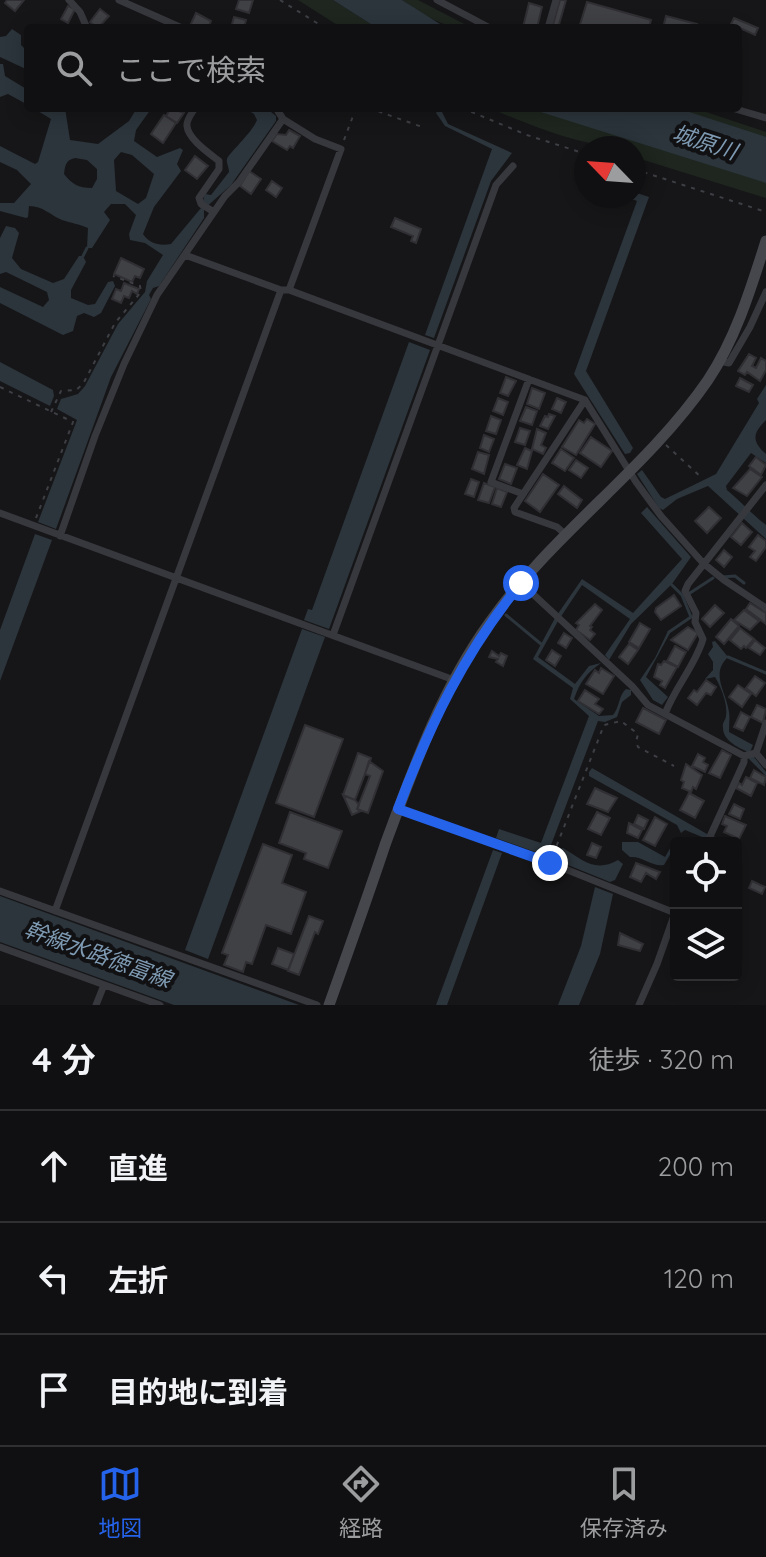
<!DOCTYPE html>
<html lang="ja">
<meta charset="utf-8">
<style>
body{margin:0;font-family:Quicksand,"Noto Sans JP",sans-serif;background:#19191b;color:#f1f3f6}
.controls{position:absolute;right:24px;bottom:24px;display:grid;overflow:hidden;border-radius:8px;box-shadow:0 4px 20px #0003}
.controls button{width:72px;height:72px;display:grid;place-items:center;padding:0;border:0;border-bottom:2px solid #303032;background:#101012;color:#f1f3f6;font:40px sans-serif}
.compass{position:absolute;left:574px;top:136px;width:72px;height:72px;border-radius:50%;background:#101012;box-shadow:0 4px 20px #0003;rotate:295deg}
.stop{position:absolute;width:24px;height:24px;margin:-18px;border:6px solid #2563eb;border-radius:50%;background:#fff}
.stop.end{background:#2563eb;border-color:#fff;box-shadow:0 2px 8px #0008}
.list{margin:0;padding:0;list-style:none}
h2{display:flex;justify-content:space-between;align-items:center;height:104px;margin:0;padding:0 32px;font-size:34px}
h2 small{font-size:26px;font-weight:400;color:#9c9d9f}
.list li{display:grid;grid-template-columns:52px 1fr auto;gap:24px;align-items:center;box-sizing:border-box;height:112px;padding:0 32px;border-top:2px solid #303032}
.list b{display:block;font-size:30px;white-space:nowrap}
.list em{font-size:26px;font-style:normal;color:#9c9d9f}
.icon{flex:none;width:44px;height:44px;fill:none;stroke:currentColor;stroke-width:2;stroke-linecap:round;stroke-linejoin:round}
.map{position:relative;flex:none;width:766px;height:1005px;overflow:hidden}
.search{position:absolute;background:#101012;box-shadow:0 4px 20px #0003;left:24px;right:24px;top:24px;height:88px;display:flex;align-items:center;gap:20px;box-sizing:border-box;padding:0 28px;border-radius:8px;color:#9c9d9f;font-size:30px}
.sheet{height:440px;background:#101012}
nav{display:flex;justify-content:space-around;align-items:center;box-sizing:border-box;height:112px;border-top:2px solid #303032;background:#101012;font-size:22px;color:#9c9d9f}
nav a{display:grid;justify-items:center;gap:4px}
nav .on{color:#2563eb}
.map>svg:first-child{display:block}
.green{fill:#1e261f}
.water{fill:#2c353c;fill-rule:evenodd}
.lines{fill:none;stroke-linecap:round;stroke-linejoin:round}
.stream{stroke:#2c353c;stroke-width:3}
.building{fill:#404145;stroke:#303034;stroke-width:2}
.path{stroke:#3d3f44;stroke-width:2;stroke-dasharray:4 6;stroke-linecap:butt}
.street{stroke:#37383d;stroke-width:7}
.secondary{stroke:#45474d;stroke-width:11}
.route{stroke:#2563eb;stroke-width:10}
.labels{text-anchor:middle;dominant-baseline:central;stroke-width:8;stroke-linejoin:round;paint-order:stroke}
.water-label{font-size:22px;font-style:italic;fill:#7f9bb3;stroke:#111113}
</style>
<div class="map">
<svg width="766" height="1005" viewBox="0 0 766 1005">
<rect width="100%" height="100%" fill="#161618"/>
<!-- green -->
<path class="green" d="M298,0h35l44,28h-35z
M402,0h16l54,28c-32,0 -45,-12 -70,-28z
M489,108h72l205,66v24l-132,-41v-9c-50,0 -99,-21 -145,-40z
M634,108h60l72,24v21z"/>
<!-- water -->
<path class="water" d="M333,0h69l38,24 12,4h-75z
M12,29l9,6v10l7,7v18l-28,-13v-20l6,-1z
M0,64h3l2,12 23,14v15l-20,-11 -8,3z
M33,108h32l5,32 28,4 31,-23 8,-13 14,1 -15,21 -2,11 23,16 23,-9 3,2 -6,14 4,7 -27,36 -11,27c7,10 16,12 28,10l30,-36 4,-14 6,1 18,-23c0,-5 -3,-9 -2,-13 2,-6 25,-26 30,-39l-3,-6 -9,-6h21l10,8v5l-45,64 -27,24v9l-45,68 -6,2 -4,7 2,4 -40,78 -55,152 -18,-7 39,-102 -20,-11 4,-10 17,-5 7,-8 33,-62 27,-32 2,-11 16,-26 -18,-12 -15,-3 -1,-6 7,-19 -11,-11h-14l-7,8 6,8 -18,28h-5l1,-20c-9,-4 -17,-5 -26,-8 -12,-5 -19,-14 -33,-14l-1,11 -2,1 -26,-7v-8h14l17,-19 -14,-14 -17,-8v-16l35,18 3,-2 13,-43zM121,152l11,3 22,19 -8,24 -8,6 -22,-13 -2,-31zM75,158l12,2 10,9v10l-5,9c-14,0 -20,-4 -28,-14 1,-9 2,-14 11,-16z
M440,108l8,16 64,29 -21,28 -57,157 -9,-3 67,-186 -47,-23 -9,-13z
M528,108h149l89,29v46z
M634,192l15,5 -63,174 47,77 -3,5 -5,1 -51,-80 63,-173 -13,-5h10z
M6,226l9,2 4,5 -7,25 9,11 32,14 11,-4 15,-23h4l3,6 -15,28v8l17,7 7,-1 13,-22 5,-1 2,5 -14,27 -7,4 -10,-4 -7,3 -4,15 -10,4 -63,-32v-16l43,20 6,-7 -2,-8 -41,-20 -6,2v-36z
M409,342l21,8 -101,279 -25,-9 4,-11 4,1z
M0,362l53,28 1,6 -4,10 -50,-25z
M766,385v35c-13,13 -15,21 0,34v9l-15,-10 -25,33 1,4c14,12 25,24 39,35v14l-58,-53 -31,13 -14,11 -4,-2 -22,-34 5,-4 19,27 4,2 51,-25 43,-71 -2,-4z
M647,507l44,50 -19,27 -41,40 -22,36 -4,-5 25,-36 -48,-34 -24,36 -20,36 37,27 14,-18 12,-3c-13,9 -21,18 -27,36l25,17 14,-1c7,-8 5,-19 13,-26l5,1v5l-9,7 -5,15 -12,5 -7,-1 -50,132 -4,2 -48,-17 3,-9 42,14 48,-127 -19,-17 3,-11 -40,-29 22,-41 27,-39 51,34 49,-54 -41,-46z
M35,534l17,6 -52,141v-51z
M302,629l23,8 -117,322 -23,-9z
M668,631l2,2 -24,44 22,20 -6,8 -9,-5 -13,-20 15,-22z
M715,641l13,16c-18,17 -2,34 1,55 1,6 0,13 0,20l24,13 -3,7 16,20v4l-17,-17 -3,-8c-9,-4 -23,-11 -23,-23 -1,-6 2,-6 3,-12 2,-12 -5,-29 -11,-39l-10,2 8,-9v-8l-5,-8 5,-7 -1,-5z
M592,768l115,66 26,9c-18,0 -31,-6 -48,-13l-4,3 -4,-8 -88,-49v-4z
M675,840l3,1 -14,24c-12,2 -21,-9 -34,-8l-8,-7v-8h16l27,15z
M563,848c20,12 32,25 55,12l5,4 -8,16 -5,2 -52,-21 -2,-3 4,-9z
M493,850l9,3 -55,152h-11z
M595,887l18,7 -13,60 -21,51h-21l23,-59z
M0,896l299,109h-125l-174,-63z"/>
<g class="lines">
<!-- stream -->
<path class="stream" d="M83,256l4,-8
M722,577l13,-1 9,7
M690,593l23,-15
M506,615l35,29
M669,632l22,-15 -9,-22 -10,-10
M728,657l38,16"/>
</g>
<!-- building -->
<path class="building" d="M7,0h17l-9,11 -10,-8z
M239,0h14l-4,13 -13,-4z
M560,0h6l-8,28h-6z
M587,2l64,18 -2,8h-70z
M529,3l13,4 -5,21 -14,-1z
M68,6l7,3 -7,14 -7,-4z
M100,9l9,7 -11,12 -8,-6z
M196,13l15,8 -3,7h-19z
M666,16l31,8 -1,4h-33z
M234,17l12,3 -2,8h-13z
M734,18l24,10 -3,7 -24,-11z
M171,108l13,5 -7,10 -11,-7z
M164,115l12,8 -13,20 -12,-9z
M289,130l11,6 -7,12 -3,-2 -3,4 -15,-9 5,-7 9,1z
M195,156l13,10 -11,13 -12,-9z
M249,171l12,8 -10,15 -11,-8z
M272,181l10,7 -6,9 -10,-7z
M395,218l26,11 -5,14 -5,-2 2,-5 -22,-9z
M121,258l23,11 -4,9 -5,-2 -3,6 -18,-8z
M124,283l15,6 -2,5 -5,-3 -3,7 -5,-2 -3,7 -9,-4 4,-10 5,2z
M749,354l7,4 -4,8 4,2 5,-10 5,3v9l-6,11 -13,-9 -2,3 -7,-4z
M506,377l10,4 -8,15 -8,-3z
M740,378l13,7 -4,7 -13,-6z
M532,388l13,5 -6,16 -12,-5z
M498,398l10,4 -5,13 -10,-4z
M557,398l9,4 -5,11 -9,-4z
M526,407l11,4 -5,14 -12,-4z
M549,414l6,2 -7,13 -8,-3 5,-10 3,1z
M491,416l10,4 -5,14 -10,-3z
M587,419l8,5 -19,31 -14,-8 17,-27 5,3z
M520,428l10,3 -5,14 -10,-3z
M537,429l9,4 -5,12 5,3 -3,6 -11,-5z
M484,435l10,4 -5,13 -9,-4z
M591,437l21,14 -11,16 -21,-14z
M525,448l7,3 -5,18 -10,-4z
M561,449l13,9 -9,13 -13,-8z
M478,452l11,3 -5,19 -12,-5z
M756,457l10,8 -5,10 -12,-9z
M576,460l12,8 -7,10 -12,-8z
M505,464l12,4 -6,16 -12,-5z
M750,469l12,8 -15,19 -14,-8z
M543,474l16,11 -19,27 -15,-11z
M471,479l8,3 -5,15 -9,-3z
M484,483l11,4 -6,16 -11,-3z
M564,486l18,14 -5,8 -19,-14z
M497,488l10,4 -6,15 -9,-3z
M709,507l12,11 -14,15 -12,-12z
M742,523l10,9 -11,13 -10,-8z
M758,535l8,6v6l-10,14 -6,-4 5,-6 -6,-4z
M724,550l8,7 -8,10 -8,-7z
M674,595l7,11 -20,14 -6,-8 1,-4z
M750,603l16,10v11l-20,-15z
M595,604l7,6 -12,16 2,1 -2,3 5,4 -5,6 -14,-10 3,-5 -3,-2z
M715,605l9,8 -14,14 -8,-8z
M744,610l15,11 -9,9 -16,-10z
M731,619l8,7 -15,18 -8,-7z
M640,623l10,6 -11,19 -10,-6z
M688,627l10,6 -10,17 -17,-10z
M740,628l14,11 -8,9 -2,-2 -3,3 -11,-9z
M564,633l8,5 -6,10 -8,-5z
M755,640l10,8 -5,7 -11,-7z
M629,644l9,6 -10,14 -9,-7z
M675,646l11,6 -8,15 -11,-6z
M552,650l9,6 -6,10 -9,-6z
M492,651l7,5 2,-3 6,3 -4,10 -7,-4 2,-3 -9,-2z
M664,661l13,6 -12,21 -5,-3 2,-4 -8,-4 4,-13 3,1z
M601,668l13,8 -11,18 -17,-10 9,-14 4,3z
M755,676l10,7 -9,13 -10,-8z
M706,680l10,7 -5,8 -5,-2 -9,12 -9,-7 6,-8 3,2z
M738,685l13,9 -9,13 -13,-10z
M585,690l14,9 -4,5 8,5 -4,5 -21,-13z
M757,705l9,4 -3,14 -12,-6z
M643,708l23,12 -7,14 -23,-12z
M741,712l9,5 -7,14 -9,-4z
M305,725l38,14 -29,78 -38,-14z
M722,750l9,5 -11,23 -11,-5z
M358,753l13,5 -16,42 -12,-5z
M698,754l7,4 -2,4 5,3 -3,7 -13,-6z
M369,761l14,10 -15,42 -11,-4 13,-33 -5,-2z
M686,764l16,11 -6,14 -3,-2 -2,5 -9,-4 2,-6 -3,-2z
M754,770l12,7 -2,8 -14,-7z
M746,777l11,6 -6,13 -15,-8 3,-5 3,2z
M595,788l22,10 -9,14 -21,-8z
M689,793l15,8 -9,17 -15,-8z
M343,795l12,5 4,5 -2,4 4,2 -9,4z
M734,804l10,5 -4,10 -11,-5z
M290,812l52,19 -14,37 -24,-9 2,-6 -27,-10z
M597,812l13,6 -9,17 -13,-6z
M638,815l10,5 -4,9 -10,-5z
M725,816l21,9 -7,14 -15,-7 3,-6 -5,-2z
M655,817l12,7 -12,22 -12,-6z
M629,823l13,7 -4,8 -11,-5z
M592,843l9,4 -5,11 -9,-3z
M263,844l29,11 -10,28 24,9 -15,42 -25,-9 -14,39 -6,-2 -3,10 -19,-7 4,-10 -6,-2z
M636,863l24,9 -4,7 -10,-6 -5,9 -11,-5z
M752,881l13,6 -3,7 -13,-6z
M309,916l14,5 -5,13 -3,-2 -16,43 -11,-4z
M620,933l23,11 -3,7 -22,-6z
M278,948l16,6 -6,16 -16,-6z"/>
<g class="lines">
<!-- path -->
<path class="path" d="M280,0l45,28
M369,108l56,20
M462,108l65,27 59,19
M344,140l12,-32
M634,169l132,43
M0,387l73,35 -37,96
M51,412l10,-21 15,-1 7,-6 32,-61 26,-31 -1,-6 -27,-10
M666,445l36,33
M553,855l51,-130 17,-4 17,13 -2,8 2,5 36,19"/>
<!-- street -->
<path class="street" d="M69,0l11,12 7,16
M119,0l63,28
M437,0l53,28
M548,28l8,-28
M195,108c-3,5 -9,12 -8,18 1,13 22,27 32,35v8l-20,29 2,6 13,8
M276,108l7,11 32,20 26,10 -52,141
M732,108l34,10
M185,255l96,35h8l296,110 51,82 25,34 42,47 21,17 42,28
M719,361l10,2 21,-36 16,-35
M523,494l-32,-12 38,-103
M0,513l454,167
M566,535l-9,-8 -42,-15 -1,-4 71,-108
M60,536l35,-100 29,-72 33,-69 68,-99 14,-14 44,-63
M521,583l111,103 16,19 96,51
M333,635l163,-450 17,-19
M665,714c10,-27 30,-48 38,-75l-8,-17 1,-9 -11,-22 3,-7 78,-99
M756,753l10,12
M398,809l152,54 125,50
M707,843l37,-81v-6l12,-3 10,-30
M0,891l317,114
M55,911l226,-621
M0,947l160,58
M96,1005l8,-20
M639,1005l18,-41 19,-54"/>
<!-- secondary -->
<path class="secondary" d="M329,1005c19,-53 38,-106 56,-160 28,-76 57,-157 105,-223 63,-89 157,-153 218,-242 28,-42 43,-92 58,-139"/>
</g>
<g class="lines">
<!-- route -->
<path class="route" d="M521,583c-57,70 -91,141 -123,226l152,54"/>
</g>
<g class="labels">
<!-- water labels -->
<g class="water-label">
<text transform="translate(705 142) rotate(18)">城原川</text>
<text transform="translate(98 954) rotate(20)">幹線水路徳富線</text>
</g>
</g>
</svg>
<div class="controls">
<button><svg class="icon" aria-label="locate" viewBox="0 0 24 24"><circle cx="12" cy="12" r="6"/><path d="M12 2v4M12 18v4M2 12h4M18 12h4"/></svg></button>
<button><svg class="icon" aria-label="layers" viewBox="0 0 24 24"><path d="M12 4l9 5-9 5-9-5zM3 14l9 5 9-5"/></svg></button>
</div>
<svg class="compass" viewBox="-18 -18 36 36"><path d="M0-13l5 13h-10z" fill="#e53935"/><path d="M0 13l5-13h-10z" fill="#9c9d9f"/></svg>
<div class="stop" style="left:521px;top:583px"></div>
<div class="stop end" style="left:550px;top:863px"></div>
<div class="search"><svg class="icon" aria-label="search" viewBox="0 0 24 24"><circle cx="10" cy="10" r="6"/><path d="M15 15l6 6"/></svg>ここで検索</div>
</div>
<section class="sheet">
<h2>4 分<small>徒歩 · 320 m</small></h2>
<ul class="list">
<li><svg class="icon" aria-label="ahead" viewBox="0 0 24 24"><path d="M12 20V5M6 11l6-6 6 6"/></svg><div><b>直進</b></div><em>200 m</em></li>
<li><svg class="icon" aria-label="left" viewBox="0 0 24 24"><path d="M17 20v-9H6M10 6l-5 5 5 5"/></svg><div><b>左折</b></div><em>120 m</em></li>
<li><svg class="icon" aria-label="arrive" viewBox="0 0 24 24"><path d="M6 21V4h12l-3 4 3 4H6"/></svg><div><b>目的地に到着</b></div></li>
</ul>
</section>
<nav>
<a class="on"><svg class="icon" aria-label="map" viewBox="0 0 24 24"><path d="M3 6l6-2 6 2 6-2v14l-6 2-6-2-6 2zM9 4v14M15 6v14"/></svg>地図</a>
<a><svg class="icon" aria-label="directions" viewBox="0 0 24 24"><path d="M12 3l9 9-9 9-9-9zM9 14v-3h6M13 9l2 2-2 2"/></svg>経路</a>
<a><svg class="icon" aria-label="saved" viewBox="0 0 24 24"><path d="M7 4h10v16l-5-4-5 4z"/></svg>保存済み</a>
</nav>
